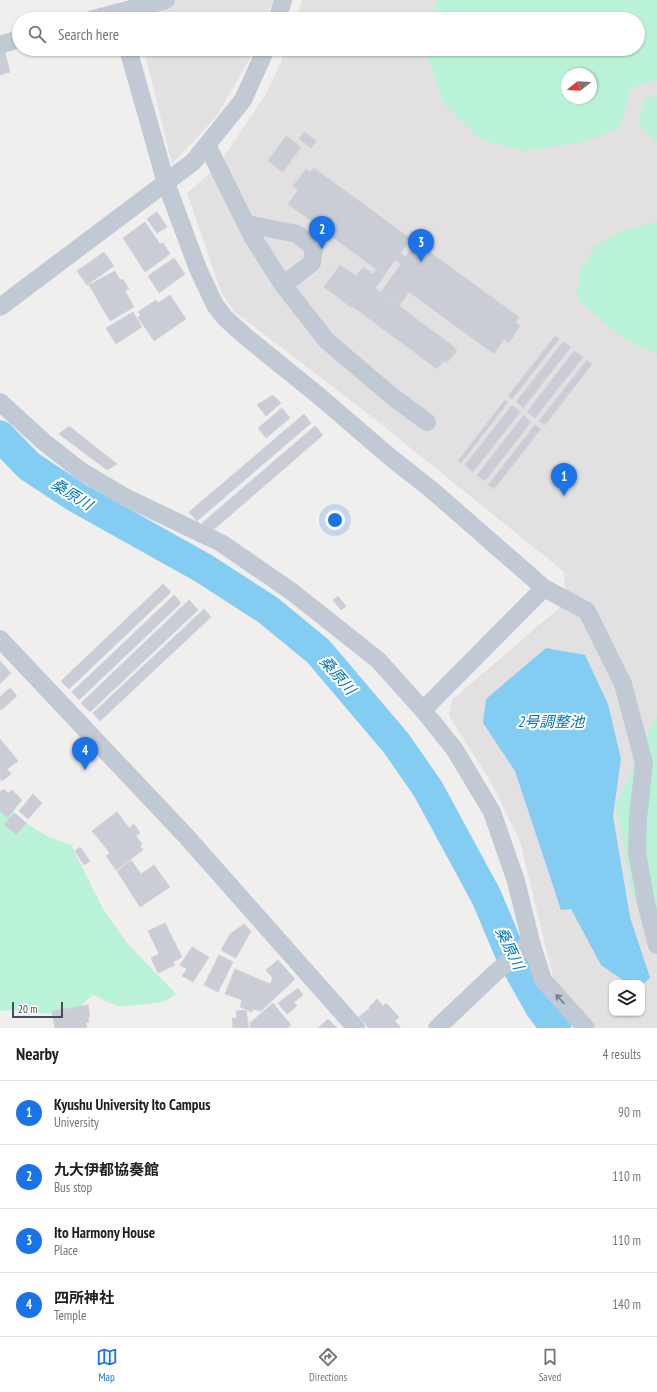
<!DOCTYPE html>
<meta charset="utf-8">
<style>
body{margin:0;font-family:"PT Sans Narrow","Noto Sans JP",sans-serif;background:#f6f6f6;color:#202124}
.controls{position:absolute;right:12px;bottom:12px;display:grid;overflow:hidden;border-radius:8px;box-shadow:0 1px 3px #0004}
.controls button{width:36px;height:36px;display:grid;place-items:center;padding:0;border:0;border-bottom:1px solid #e0e0e0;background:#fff;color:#202124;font:20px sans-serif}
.compass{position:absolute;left:561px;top:68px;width:36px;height:36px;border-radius:50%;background:#fff;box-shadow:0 1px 3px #0004;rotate:252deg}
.scale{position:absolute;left:12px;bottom:10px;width:51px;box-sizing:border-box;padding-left:4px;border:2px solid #454f5e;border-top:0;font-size:11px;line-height:14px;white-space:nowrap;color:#454f5e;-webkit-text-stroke:3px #fff;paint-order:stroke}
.you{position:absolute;left:335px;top:520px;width:14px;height:14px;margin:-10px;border:3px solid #fff;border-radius:50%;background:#1a73e8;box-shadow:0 0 0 6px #1a73e833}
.badge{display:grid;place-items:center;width:26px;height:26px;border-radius:50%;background:#1a73e8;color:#fff;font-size:13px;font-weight:700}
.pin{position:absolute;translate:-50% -33px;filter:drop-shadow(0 1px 2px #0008)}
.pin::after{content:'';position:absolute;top:21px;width:14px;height:12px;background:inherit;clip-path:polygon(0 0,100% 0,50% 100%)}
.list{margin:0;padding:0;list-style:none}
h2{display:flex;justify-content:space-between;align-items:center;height:52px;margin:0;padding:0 16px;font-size:17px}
h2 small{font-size:13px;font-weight:400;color:#757577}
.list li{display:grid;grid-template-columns:26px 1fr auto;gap:12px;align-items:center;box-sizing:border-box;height:64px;padding:0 16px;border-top:1px solid #e0e0e0}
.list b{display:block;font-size:15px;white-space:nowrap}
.list p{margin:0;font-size:13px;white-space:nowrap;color:#757577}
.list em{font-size:13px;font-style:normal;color:#757577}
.icon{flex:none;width:22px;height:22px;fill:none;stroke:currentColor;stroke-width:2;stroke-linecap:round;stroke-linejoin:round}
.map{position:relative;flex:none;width:657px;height:1028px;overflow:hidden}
.search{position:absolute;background:#fff;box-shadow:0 1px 3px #0004;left:12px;right:12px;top:12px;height:44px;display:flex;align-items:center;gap:10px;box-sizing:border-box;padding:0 14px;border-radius:22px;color:#757577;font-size:15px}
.sheet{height:308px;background:#fff}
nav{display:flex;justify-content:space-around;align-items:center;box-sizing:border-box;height:56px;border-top:1px solid #e0e0e0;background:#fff;font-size:11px;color:#757577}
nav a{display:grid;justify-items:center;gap:2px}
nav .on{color:#1a73e8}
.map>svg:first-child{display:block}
.education{fill:#e2e0e0;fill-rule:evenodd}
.green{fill:#baf2d7;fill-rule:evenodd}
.water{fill:#83cdf2}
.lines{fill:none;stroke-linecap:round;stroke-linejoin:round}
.river{stroke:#83cdf2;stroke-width:31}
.building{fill:#cacdd5;stroke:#d2d3db}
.minor{stroke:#c1c9d5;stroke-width:18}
.oneway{stroke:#707a88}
.labels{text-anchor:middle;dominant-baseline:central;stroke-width:4;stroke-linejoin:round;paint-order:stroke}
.water-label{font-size:15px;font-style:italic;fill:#0277b4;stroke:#fff}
</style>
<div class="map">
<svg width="657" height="1028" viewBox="0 0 657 1028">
<rect width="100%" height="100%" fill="#f1efee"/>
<!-- education -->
<path class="education" d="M132,0h141l-8,19h-128z
M302,0h355v1028h-60l-30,-29 -13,-18 -34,-140 -29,-59 -42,-66 3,-16 114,-98 -2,-30 -188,-152 -141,-108 -13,-18 -35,-101 31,-27 48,-72 14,-30 5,-15h353v-30h-342zM567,74h24v24h-24zM612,983h30v30h-30z
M144,49h109l-4,11 -33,57 -44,47z"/>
<!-- green -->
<path class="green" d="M436,0h221v80l-26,8 -11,39 -31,14 -65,10 -44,-12 -37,-36 -15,-46 1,-8h209v-30h-205zM567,74h24v24h-24z
M657,96v47l-19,-20 6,-24z
M657,222v133l-36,-18 -44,-38 2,-27 17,-27 29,-15z
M657,713v230l-25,-49 -16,-89z
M0,796c17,23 44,42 71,49l32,64 24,34 49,51 -12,8 -45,5 -26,-12 -24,21 -56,-6 -13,1z"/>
<!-- water -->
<path class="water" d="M546,648l39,7 23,49 13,55 -8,57 17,101 20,61 -8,7v-2h-15l-26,-18 -30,-56 -10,1 -46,-139 -32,-48 3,-24z"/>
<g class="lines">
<!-- river -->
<path class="river" d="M0,436l29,30 47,31 127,71 65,42 50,41 78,92 32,46 58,107 25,59 30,53 15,20"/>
</g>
<!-- building -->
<path class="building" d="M4,49l6,23 -10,3v-25z
M304,132l12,9 -5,7 -12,-9z
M286,136l15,11 -18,25 -15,-11z
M314,168l97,71 -11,14 6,4 10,-15 103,75 -3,6 4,3 -11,17 -5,-4 -10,15 -85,-62 -10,14 -18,-14 20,-28 -6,-4 -11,15 -96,-71 10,-14 -5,-4 13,-17 4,3z
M157,212l10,15 -10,6 -10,-14z
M145,222l15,22 3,-1 7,11 -25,18 -22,-34z
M104,252l10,14 -27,19 -10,-14z
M174,258l11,16 -26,19 -11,-17z
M340,265l16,11 7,-9 10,7 4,-5 8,6 -10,13 78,58v1l4,3 -10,13 -4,-2 -6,8 -85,-63v2l-28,-21z
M115,271l5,9 3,-1 6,10 -4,2 9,16 -24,14 -21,-36z
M170,295l16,24 -32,22 -16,-24 3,-2 -3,-3 18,-12 2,3z
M133,312l9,15 -26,17 -10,-16z
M555,336l4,3 -47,60 -4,-3z
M563,342l8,5 -48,61 -7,-6z
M574,351l9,6 -48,61 -8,-6z
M587,360l5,4 -47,61 -6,-4z
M273,395l8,8 -15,13 -9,-11z
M505,400l3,2 -47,61 -3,-2z
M512,405l8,7 -47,60 -8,-7z
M282,408l8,10 -24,20 -8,-10z
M304,414l7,9 -114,98 -8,-9z
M524,415l7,7 -46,59 -8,-6z
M535,425l6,4 -47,60 -6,-4z
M69,426l48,38 -10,6 -48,-36z
M315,426l8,9 -112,97 -9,-9z
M163,584l8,8 -102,97 -8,-8z
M174,595l7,8 -102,97 -7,-8z
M338,596l8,10 -5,4 -8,-10z
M189,600l9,10 -108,102 -9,-9z
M204,609l7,8 -111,104 -7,-8z
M0,661l11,12 -11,11z
M10,688l7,8 -16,14 -1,-2v-11z
M0,739l18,22 -11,8 4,5 -9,7 -2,-3z
M4,789l4,4 4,-3 10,10 -15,18 -7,-7v-19z
M33,794l9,9 -14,16 -9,-8z
M117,812l12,16 5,-4 6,9 -4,3 6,8 -2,2 3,4 -27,20 -10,-14 4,-3 -18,-22z
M15,813l11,10 -10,12 -12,-11z
M80,847l10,14 -6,4 -9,-14z
M131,860l10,14 13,-9 16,22 -30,20 -23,-36z
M165,923l17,34 -9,5 2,3 -17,8 -7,-15 8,-4 -11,-23z
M244,924l7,7 -15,27 -15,-8 9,-16z
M192,947l17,10 -16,25 -11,-6 5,-7 -7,-4z
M219,955l14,7 -15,30 -14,-7z
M278,960l17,19 -34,32 -8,-2 -1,3 -12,-5 2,-7 -17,-6 10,-25 35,15 3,-6 -7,-8z
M298,988l5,7 -9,7 3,4 -10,8 -9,-11z
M377,999l6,7 3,-3 13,14 -4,4 6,7h-32l-10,-11 11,-9 -1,-1z
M273,1003l18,22 -3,3h-37l-1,-5z
M88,1005l2,12h-2l1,5 -3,1 1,5h-32l-3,-17z
M246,1010l3,18h-16l-1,-10h5l-1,-7z
M328,1019l9,9h-19z"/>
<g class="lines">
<!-- minor -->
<path class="minor" d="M93,19l73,-19
M277,19l6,-19
M0,45l19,-6
M128,49l38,134 32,86 17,36 10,13 20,18 74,60 71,61 43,34 111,97 -121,122
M207,145l45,91 31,49 44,56 66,56 34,25
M247,224l50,10 17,13 -2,16 -29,22
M0,307l193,-145 50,-62 23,-51
M0,402l44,40 37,29 44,26 96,46 70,48 87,69 45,50 32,40 37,62 24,69 15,61 -36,31 -58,55
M544,588l43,23 36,73 21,79 -6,55 -1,34 9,51 11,42
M0,639l186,197 170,192
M531,942l12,38 43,48"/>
</g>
<!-- one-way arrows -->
<defs><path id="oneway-shaft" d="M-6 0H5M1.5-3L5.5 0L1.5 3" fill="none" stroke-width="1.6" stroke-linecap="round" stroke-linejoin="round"/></defs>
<use class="oneway" href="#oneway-shaft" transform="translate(560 999) rotate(-132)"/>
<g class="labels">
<!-- water labels -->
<g class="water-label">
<text transform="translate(72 494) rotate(32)">桑原川</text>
<text transform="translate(338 675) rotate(49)">桑原川</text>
<text x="551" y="721">2号調整池</text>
<text transform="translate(510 948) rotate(64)">桑原川</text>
</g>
</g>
</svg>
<div class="controls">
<button><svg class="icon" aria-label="layers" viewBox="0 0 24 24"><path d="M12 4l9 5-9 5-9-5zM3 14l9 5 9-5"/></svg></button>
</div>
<svg class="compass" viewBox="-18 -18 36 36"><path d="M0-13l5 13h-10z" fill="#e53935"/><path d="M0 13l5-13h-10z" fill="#757577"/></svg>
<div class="scale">20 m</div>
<div class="you"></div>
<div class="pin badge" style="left:564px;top:496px">1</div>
<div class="pin badge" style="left:322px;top:249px">2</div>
<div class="pin badge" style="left:421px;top:262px">3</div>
<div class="pin badge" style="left:85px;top:770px">4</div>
<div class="search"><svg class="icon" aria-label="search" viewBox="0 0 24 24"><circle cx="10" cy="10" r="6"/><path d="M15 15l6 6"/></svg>Search here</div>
</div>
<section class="sheet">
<h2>Nearby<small>4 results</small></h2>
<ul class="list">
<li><span class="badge">1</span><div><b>Kyushu University Ito Campus</b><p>University</p></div><em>90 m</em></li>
<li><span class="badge">2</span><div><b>九大伊都協奏館</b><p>Bus stop</p></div><em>110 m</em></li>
<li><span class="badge">3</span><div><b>Ito Harmony House</b><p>Place</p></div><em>110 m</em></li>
<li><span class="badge">4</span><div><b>四所神社</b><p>Temple</p></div><em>140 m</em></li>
</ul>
</section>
<nav>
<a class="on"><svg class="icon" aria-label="map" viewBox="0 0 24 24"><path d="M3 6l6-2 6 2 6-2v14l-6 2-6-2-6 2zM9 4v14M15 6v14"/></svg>Map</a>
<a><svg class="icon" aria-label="directions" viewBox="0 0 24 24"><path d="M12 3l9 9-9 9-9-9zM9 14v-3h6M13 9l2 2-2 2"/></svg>Directions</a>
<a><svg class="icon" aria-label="saved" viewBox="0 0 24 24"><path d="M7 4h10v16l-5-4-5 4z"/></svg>Saved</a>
</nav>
